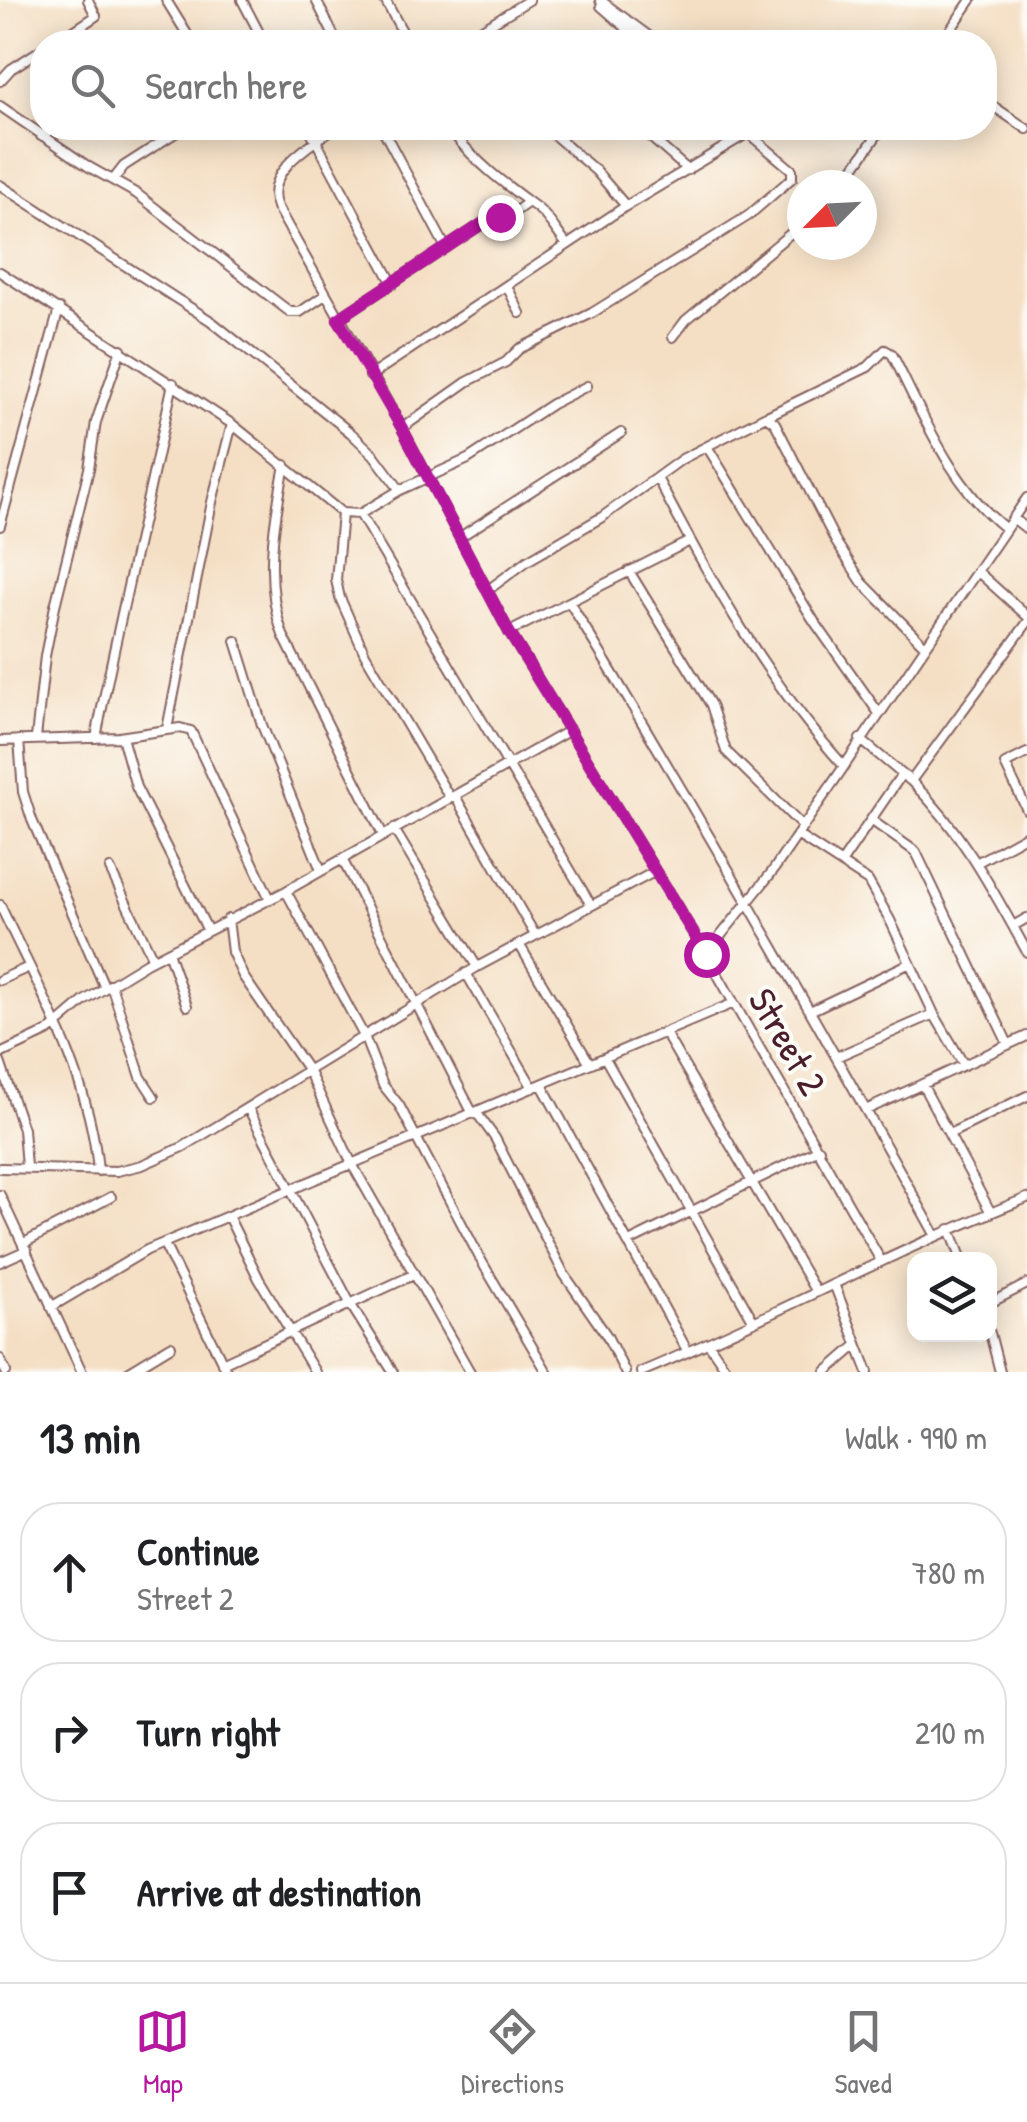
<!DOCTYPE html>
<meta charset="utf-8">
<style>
body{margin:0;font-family:"Patrick Hand",sans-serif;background:#f6f6f6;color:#202124}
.controls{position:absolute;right:30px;bottom:30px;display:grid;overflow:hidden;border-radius:20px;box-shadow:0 5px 25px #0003}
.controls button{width:90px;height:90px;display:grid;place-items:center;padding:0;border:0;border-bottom:2px solid #e0e0e0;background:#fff;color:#202124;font:50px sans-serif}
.compass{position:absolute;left:787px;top:170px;width:90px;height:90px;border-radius:50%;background:#fff;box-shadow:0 5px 25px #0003;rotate:246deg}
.stop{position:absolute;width:30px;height:30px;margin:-22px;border:8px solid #b5179e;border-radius:50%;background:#fff}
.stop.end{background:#b5179e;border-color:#fff;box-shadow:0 2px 10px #0008}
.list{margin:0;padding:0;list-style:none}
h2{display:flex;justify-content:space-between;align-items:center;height:130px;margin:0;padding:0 40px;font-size:42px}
h2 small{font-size:32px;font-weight:400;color:#757577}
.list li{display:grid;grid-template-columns:65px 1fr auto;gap:30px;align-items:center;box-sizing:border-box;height:140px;margin:0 20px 20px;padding:0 20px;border:2px solid #e0e0e0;border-radius:40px}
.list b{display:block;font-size:38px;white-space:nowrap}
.list p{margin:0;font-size:32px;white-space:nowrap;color:#757577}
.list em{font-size:32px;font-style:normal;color:#757577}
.icon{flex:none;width:55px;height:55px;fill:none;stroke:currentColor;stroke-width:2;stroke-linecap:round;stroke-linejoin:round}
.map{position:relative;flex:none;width:1027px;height:1372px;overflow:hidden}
.search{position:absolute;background:#fff;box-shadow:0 5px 25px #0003;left:30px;right:30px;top:30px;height:110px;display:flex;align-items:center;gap:25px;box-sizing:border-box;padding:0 35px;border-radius:40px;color:#757577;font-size:38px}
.sheet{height:610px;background:#fff}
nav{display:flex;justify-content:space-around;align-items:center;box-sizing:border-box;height:140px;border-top:2px solid #e0e0e0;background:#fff;font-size:28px;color:#757577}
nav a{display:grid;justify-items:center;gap:5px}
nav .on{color:#b5179e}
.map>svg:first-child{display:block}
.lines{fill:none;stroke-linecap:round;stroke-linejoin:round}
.minor-casing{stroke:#866261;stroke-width:12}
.minor{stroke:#fff;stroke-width:8}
.route{stroke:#b5179e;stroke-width:12}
.labels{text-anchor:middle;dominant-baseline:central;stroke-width:8;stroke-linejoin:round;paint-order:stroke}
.street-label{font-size:38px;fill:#4a1f2b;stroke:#fdfcf7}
</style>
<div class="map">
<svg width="1027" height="1372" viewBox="0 0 1027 1372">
<rect width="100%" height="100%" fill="#fdfcf7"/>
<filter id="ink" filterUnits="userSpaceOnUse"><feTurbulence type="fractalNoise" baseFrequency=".01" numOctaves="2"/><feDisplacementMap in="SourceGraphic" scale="20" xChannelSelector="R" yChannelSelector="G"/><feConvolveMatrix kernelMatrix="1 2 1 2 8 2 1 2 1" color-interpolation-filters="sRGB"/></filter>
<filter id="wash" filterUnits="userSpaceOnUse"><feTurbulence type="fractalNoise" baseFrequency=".0048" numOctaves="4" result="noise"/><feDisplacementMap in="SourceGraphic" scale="40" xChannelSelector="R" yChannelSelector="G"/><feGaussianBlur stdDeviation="2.25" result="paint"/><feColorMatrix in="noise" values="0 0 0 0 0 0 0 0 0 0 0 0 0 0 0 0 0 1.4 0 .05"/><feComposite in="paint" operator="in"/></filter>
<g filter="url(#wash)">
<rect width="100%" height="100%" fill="#f4dfc4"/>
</g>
<g filter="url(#ink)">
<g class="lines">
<defs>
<path id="minor" d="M166,0l26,42
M242,0l22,42
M316,0l21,42
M385,0l23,42
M600,0l57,42
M601,6l41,36
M57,42l39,-26 -8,-16
M461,42l68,-42
M942,42l29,-42
M0,81l11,-12 31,-20
M984,100l43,29
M0,106l89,61 48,27 153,118h10l25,-17
M309,128l84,156
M334,128c-24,17 -72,45 -57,79l125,221 107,204 197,322 175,307
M382,128l64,120
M453,128v5c24,31 53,52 84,75 12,9 21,26 30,37
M640,128l48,42
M41,136l13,-8
M113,180l11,-14 59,-38
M0,185l211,136 140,112 23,22 26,35
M842,185l40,-57
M626,206l122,-73
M0,272l232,152 110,89 -6,67 4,18 25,56 85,144
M507,286l13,27
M338,319l156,-103 11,3 22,-16
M673,337l13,-17 116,-96
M370,376l256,-170 -30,-35 -50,-43
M767,416l101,-49 17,-17 7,4c31,61 59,132 114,175
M402,428l65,-46 39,-20 13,-13 73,-36 156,-97 44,-38v-8l-50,-42
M708,448l106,173 64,91
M285,465c-11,56 -22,116 -2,170l100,200
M657,478c52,100 110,203 186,287
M342,513l18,1 40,-24 68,-31 84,-55 35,-18
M360,514l231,391
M1013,518l14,11
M0,526l59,-217
M460,537l161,-104
M629,571l82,134 15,46 76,75
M977,571l50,45
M488,590l39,-29 75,-44 80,-58 84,-43 9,7 61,119 26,40 63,64
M570,603c127,208 248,420 366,633
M1027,623l-116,158c51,50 82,109 116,171
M509,632l181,-91
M236,641l26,84 59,145
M167,729l45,-227 20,-78
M122,737l14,50 71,142
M36,738l9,-82 10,-50 34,-137 7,-47 25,-73
M96,738c23,-119 52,-236 77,-355
M860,739l42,35
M19,740l4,52 9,28 73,168
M0,741l119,-4 61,-9 11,3 79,168
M1027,753l-22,11 22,46
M455,796l80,139
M871,820l45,32 92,192
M394,829l83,138
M797,835l71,46 22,39 44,94 30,51
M342,859l130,253 7,4 16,22 69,136 43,62 18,36
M842,862l60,-88 9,7
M978,862l49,-27
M110,869l43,90
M286,891l78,145 19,49 16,20 83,157 65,110
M0,905c40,86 90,170 98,266
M228,919l4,33 11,24 66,96 43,92 118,208
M1013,926l14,-8
M519,944l70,118
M168,952l19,54
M706,954l66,-82 255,-374
M466,973l67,115
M0,980l29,-13
M111,985l30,92 13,20
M810,1011l98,-47
M665,1033l151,259
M0,1054l49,-23 35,-30 62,-38 140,-72 284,-161
M836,1057l98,-43
M605,1058l149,264
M0,1062l23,67 3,38
M922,1084l69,129
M542,1085l146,267
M248,1108l103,197 42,67
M866,1110l161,-74
M949,1134l78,-38
M0,1168l117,3 25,-6 41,-18 294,-180 177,-95
M0,1195l82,177
M228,1216l31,63 56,93
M950,1229l12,31
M629,1242l190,-93
M24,1243l87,-46
M164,1244l63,128
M0,1262l27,-12
M834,1284l34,88
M990,1303l37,-19
M51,1307l96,-57 587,-247
M990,1333l10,39
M709,1344l19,28
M0,1359l6,13
M222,1363l191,-88
M128,1372l43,-26
M641,1372c130,-54 254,-122 386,-174
M826,1372l31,-27"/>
</defs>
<!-- minor casing -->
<use href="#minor" class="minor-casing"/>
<!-- minor -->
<use href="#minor" class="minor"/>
</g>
</g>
<g class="lines" filter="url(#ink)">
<!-- route -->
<path class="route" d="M500,217l-6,-1 -156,103 64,109 107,204 197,322"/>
</g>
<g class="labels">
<!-- street labels -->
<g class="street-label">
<text transform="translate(788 1041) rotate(60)">Street 2</text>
</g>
</g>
</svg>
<div class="controls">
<button><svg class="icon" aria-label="layers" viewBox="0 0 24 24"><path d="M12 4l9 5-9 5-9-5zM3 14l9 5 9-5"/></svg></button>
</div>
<svg class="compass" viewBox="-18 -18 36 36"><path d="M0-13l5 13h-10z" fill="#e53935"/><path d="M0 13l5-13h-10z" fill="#757577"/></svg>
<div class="stop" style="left:706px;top:954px"></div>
<div class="stop end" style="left:500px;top:217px"></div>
<div class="search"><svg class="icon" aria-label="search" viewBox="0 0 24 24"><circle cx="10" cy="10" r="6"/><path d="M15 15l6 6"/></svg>Search here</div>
</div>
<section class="sheet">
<h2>13 min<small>Walk · 990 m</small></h2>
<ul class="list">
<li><svg class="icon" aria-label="ahead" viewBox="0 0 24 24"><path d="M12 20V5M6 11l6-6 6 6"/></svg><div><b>Continue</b><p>Street 2</p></div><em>780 m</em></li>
<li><svg class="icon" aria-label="right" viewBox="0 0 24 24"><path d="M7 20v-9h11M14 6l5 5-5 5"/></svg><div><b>Turn right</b></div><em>210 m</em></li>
<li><svg class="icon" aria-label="arrive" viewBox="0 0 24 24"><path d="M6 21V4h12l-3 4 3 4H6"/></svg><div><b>Arrive at destination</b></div></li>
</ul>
</section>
<nav>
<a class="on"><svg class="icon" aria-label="map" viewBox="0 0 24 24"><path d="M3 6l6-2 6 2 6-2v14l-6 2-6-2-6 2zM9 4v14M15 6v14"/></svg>Map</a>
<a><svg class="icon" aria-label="directions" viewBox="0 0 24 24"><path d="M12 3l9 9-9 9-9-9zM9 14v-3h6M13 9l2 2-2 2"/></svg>Directions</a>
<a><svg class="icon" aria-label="saved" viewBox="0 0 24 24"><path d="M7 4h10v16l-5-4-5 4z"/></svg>Saved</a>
</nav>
